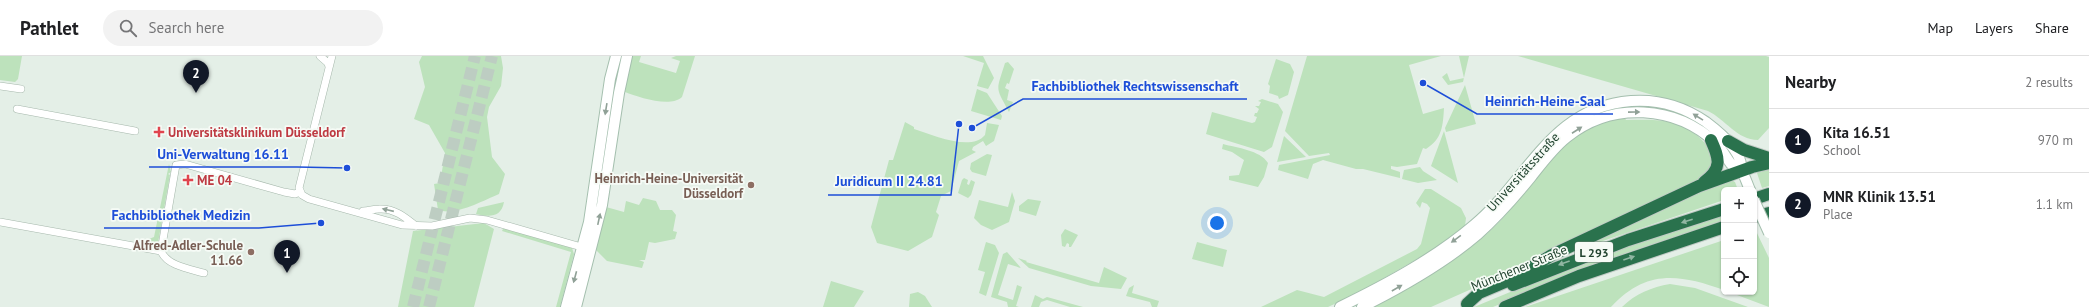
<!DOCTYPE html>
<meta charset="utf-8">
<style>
body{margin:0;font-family:"PT Sans",sans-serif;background:#f2f2f2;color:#202124}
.controls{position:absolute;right:12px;bottom:12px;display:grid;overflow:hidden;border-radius:6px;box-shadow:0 1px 3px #0004}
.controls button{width:36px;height:36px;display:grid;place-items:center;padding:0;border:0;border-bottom:1px solid #e0e0e0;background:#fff;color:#202124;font:20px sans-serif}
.you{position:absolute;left:1217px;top:167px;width:14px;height:14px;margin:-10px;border:3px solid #fff;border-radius:50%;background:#1a73e8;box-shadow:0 0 0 6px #1a73e833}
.badge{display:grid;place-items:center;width:26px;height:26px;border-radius:50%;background:#111827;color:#fff;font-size:13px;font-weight:700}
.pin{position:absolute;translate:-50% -33px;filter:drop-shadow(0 1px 2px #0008)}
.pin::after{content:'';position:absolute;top:21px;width:14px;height:12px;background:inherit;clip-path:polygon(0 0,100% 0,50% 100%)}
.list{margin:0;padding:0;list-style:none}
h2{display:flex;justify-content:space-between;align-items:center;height:52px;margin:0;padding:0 16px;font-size:17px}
h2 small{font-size:13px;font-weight:400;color:#757577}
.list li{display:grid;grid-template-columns:26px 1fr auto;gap:12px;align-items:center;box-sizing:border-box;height:64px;padding:0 16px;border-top:1px solid #e0e0e0}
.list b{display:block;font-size:15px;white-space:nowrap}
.list p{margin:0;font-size:13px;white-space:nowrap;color:#757577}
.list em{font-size:13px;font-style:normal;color:#757577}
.icon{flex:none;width:22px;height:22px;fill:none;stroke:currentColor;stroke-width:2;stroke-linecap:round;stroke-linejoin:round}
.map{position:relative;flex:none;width:1769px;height:251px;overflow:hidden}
header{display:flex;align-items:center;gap:24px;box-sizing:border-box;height:56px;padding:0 20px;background:#fff;border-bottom:1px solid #e0e0e0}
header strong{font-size:19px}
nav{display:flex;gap:22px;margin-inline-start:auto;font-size:14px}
.search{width:280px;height:36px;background:#f2f2f2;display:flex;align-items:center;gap:10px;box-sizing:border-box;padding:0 14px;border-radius:22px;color:#757577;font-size:15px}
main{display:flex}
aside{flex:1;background:#fff}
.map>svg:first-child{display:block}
.green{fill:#bde2bc}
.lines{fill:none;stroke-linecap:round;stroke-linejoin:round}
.highway-tunnel{stroke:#bdcdc2;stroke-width:12;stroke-dasharray:12 6;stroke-linecap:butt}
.street-casing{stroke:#a6b8ac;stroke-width:8}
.secondary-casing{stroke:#a4bfae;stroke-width:12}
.highway-casing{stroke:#c1cac5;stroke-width:14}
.street{stroke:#fff;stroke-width:7}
.secondary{stroke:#fff;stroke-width:10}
.highway{stroke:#2a724d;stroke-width:12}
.secondary-bridge-casing{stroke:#a4bfae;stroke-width:12;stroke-linecap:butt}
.secondary-bridge{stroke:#fff;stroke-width:10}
.oneway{fill:#90a197}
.oneway2{fill:#90b6a2}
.health-dot{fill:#e0444e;stroke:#f6fbf6;stroke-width:1.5}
.education-dot{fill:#8d6e63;stroke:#f6fbf6;stroke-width:1.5}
.labels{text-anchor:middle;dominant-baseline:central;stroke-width:3.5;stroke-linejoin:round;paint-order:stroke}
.shield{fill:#f6fbf6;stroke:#617a6b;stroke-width:1}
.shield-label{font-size:12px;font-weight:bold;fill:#21432f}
.health-label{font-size:13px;font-weight:bold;fill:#be3a42;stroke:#f6fbf6;text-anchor:start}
.street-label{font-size:13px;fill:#21432f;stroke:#f6fbf6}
.education-label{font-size:13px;font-weight:bold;fill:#785e54;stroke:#f6fbf6;text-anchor:end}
.leader{fill:none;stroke:#1d4ed8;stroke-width:1.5}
.callout-dot{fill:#1d4ed8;stroke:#f6fbf6;stroke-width:1.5}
.callout-label{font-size:14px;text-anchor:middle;font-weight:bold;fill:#1d4ed8;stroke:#f6fbf6;stroke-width:3.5;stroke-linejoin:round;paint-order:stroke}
</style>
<header>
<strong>Pathlet</strong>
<div class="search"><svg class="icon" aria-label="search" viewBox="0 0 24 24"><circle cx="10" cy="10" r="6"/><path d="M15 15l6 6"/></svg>Search here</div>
<nav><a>Map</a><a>Layers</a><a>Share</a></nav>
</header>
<main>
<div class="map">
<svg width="1769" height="251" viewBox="0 0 1769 251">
<rect width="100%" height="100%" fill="#e4efe7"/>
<!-- green -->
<path class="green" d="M0,0h22l-4,23 -3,3 -15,-2z
M422,0h79l2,12 -2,18 -12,21 -2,10 5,40 13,17 -6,20c-17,7 -43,22 -61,16l-4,-26 6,-1 5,-30 -16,-28 -15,-6 11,-32 -6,-25z
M631,0h10l-2,6 37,11 4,-12 -9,-3 5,-2h19l-13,41c-12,11 -44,0 -57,-5z
M963,0h20l11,22 -6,11 -11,-3 7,-23z
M1307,0h134l-32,9 14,49 21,-6c-1,18 -2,31 -18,41l-3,-1 -6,16 -20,3 -6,-1v3l9,3v6l-37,-9h-7l-33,-9 -10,4 -5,15 -30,-9 1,-5 51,-10 -1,-2 -20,3 -24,-25z
M1459,0h10l-6,26 -15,3 -6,-8 5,-4 3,8 14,-3z
M1518,0h248l3,1v71l-11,12c-21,0 -33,-21 -50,-29z
M1276,3l14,5 4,8 -6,23 -9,4 -1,-3 -9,-3 1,-7 -2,-2z
M1008,6l6,7 -5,15 -2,-1 -2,5 4,2 -2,10 6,2 -4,10c-14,-26 -13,-20 -4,-49z
M1465,29l11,39 -30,8 -1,-4z
M977,33l10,4 15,23 -1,4 -30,-9z
M1262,43l16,5 5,8 -11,35 -8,5 -58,-18 6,-22 40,11 3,-1 2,-5 -3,-1 1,-3h2l2,-4 -4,-3h4l2,-4 -3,-1z
M1623,62h2l1,2c14,0 29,-1 43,2 24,6 56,28 37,55l-197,99 -24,7 -54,24h-59c41,-23 85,-45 120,-78 35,-33 57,-81 101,-104 9,-4 20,-5 30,-7z
M905,66l9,5v2c19,6 57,23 71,6l2,-12 12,2 -5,16 -8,5 -3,-5 -10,6 -1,3 4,2 -17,9 -8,30 -10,5 -5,16 3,3 -7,22 -24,14 -31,-8 -6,-16 18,-67h4z
M1444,75l14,52 -27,-17z
M1284,80l22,21 -29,5z
M1223,88c14,4 37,6 45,19l-4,14 -6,10 -29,-7v-4l10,-1 5,-15 -12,-8 -10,-3z
M987,98l5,1 -6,21 -14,-4 -2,-3 1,-6z
M169,108l2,8 -3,2 2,1 -12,68 -7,5 -2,-9 5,-2z
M1420,111l3,4 14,9 -19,3 -16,-4 2,-9z
M1769,112v18l-7,2 -6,-18z
M964,122l4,2 -1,4 2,1 2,-5 4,2 -4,13 -3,3 -10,-5 4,-13z
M1730,123l5,3 3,8h-14v10l-127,43 -2,-2 128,-61z
M1425,133h6l30,19 5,10 -1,8 -6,6 -33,22 -68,39 -30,14h-67l36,-17 27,7 93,-48 4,-5 9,-36 -3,-4 -5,-2 -2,6 -4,-5z
M1012,136l3,9 -6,21 -17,8 -11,-5 -7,-7 5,-18 29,7z
M643,142l13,3 4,9h12l4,5 -3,16 4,1 -2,7 -20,4 -6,-1 -4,18h-6l5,2 -2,6 -35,-7 -11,-11 10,-43 18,5 2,-11 13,4z
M1028,143l13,2 -5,15 -17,-5v-5z
M504,146c-3,16 -15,15 -28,12l2,-6z
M1724,157v7l-98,33 -133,54h-19c82,-35 165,-66 250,-94z
M484,167l10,6 -20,78h-76l15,-76z
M504,171l68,21 2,6 -14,53h-4l15,-55 -69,-21z
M1065,173l13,6 -7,12h-2v-3l-2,-1 -2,4 -3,-1 -1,-11z
M1755,173l14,29v49l-40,-15h25z
M1724,184v50c-45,-16 -78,-21 -113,17h-86z
M986,186l9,3 4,8 -13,43 -7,-3 6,-21 -7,-2z
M1197,186l30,8 -4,17 -31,-8z
M1007,196l14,16 -13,-4 -10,31 15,5 4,-15 5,2 -6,19 3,1h-11l-1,-5 -16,-5 12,-43z
M1018,202l9,3 -1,1 73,21 5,-16 23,11 -6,11 -30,-3 -62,-18z
M831,225l33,10 -10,16h-31z
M1670,228l25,4 53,19h-126c13,-13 30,-20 48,-23z
M1134,229l-2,8 27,8 -2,6h-5l-2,-5 -24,-6 3,-8z
M918,236l7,4 7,11h-23l1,-13z
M1035,239l8,4 4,-2 36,10h-13l-23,-7 -6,2 -2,5h-8z"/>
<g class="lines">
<!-- highway-tunnel -->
<path class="highway-tunnel" d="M413,251l62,-251
M429,251l63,-251"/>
<defs>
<path id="street" d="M320,0l8,7 1,4
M332,0l-33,132 3,7 7,4 93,26 30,1 38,-8 17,2 98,28
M0,30l21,3
M17,53l118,22
M363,155c6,0 10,-2 16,-2 15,-1 26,8 37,17
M0,166l161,29
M204,217c-14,-4 -37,-7 -43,-22l15,-86 9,-1 99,28 11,2 5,-2"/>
<path id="secondary" d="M566,251l23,-85 21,-143 6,-23
M576,251l26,-102 17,-112 8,-37
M1340,251c47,-23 94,-48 134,-82 54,-45 77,-118 157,-124 27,-2 52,5 75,21 12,9 40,32 34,49
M1362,251c40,-20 81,-43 115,-72 20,-18 37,-37 54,-58 11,-14 22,-29 36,-40 45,-36 109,-32 150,7 5,6 9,13 14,20 3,3 7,4 10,7 4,4 6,13 9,19"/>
<path id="highway" d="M1728,85l16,9 25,8
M1704,126c19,-14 15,-24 7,-42
M1754,143l15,-5
M1754,161l15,-4
M1513,229l115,-45 96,-31
M1467,248l12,-11 33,-14 40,-24 147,-69 53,-19 17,-4
M1505,251l74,-31 145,-49"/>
</defs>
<!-- street casing -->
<use href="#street" class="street-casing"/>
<!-- secondary casing -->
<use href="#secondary" class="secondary-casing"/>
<!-- highway casing -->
<use href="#highway" class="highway-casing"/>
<!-- street -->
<use href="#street" class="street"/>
<!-- secondary -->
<use href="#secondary" class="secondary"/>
<!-- highway -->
<use href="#highway" class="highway"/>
<defs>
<path id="secondary-bridge" d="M1754,144l15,33"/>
</defs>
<!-- secondary-bridge casing -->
<use href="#secondary-bridge" class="secondary-bridge-casing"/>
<!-- secondary-bridge -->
<use href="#secondary-bridge" class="secondary-bridge"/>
</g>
<!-- one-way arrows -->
<defs><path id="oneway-solid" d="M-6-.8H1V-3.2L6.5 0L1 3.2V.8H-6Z"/></defs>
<g class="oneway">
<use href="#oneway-solid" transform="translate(606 53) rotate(99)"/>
<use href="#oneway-solid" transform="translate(1634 56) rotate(-1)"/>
<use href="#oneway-solid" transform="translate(1698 61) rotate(-148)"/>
<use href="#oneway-solid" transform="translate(1577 74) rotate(-33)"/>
<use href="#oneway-solid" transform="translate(388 154) rotate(-167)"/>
<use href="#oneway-solid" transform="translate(599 163) rotate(-78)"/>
<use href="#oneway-solid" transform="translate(1456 183) rotate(144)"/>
<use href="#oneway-solid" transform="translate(575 221) rotate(105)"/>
<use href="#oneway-solid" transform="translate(1397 232) rotate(-30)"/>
</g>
<g class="oneway2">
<use href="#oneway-solid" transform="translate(1687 165) rotate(162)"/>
<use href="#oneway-solid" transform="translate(1629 202) rotate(-19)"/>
<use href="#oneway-solid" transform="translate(1564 207) rotate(160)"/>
</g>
<!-- markers -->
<g class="health-dot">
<path d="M157 70h4v4h4v4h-4v4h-4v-4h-4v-4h4z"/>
<path d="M186 118h4v4h4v4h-4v4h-4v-4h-4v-4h4z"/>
</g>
<g class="education-dot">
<circle cx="751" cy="129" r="4"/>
<circle cx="251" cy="196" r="4"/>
</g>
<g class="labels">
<!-- shield labels -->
<rect class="shield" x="1575" y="186" width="38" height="20" rx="3"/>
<g class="shield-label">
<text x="1594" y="196">L 293</text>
</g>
<!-- health labels -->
<g class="health-label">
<text x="168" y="76">Universitätsklinikum Düsseldorf</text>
<text x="197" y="124">ME 04</text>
</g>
<!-- street labels -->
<g class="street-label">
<text transform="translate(1523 116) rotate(-48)">Universitätsstraße</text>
<text transform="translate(1519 212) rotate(-22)">Münchener Straße</text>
</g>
<!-- education labels -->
<g class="education-label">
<text x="743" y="122">Heinrich-Heine-Universität<tspan x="743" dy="15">Düsseldorf</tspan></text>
<text x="243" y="189">Alfred-Adler-Schule<tspan x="243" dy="15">11.66</tspan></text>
</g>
</g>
<!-- callouts -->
<path class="leader" d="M972 72L1023 43H1247M1423 27L1477 58H1613M347 112L297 111H149M959 68L951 139H828M321 167L259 172H104"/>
<g class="callout-dot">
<circle cx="972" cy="72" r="4"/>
<circle cx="1423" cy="27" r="4"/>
<circle cx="347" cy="112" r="4"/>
<circle cx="959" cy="68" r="4"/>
<circle cx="321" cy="167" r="4"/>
</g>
<g class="callout-label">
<text x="1135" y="35">Fachbibliothek Rechtswissenschaft</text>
<text x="1545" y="50">Heinrich-Heine-Saal</text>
<text x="223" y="103">Uni-Verwaltung 16.11</text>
<text x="889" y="130">Juridicum II 24.81</text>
<text x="181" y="164">Fachbibliothek Medizin</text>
</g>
</svg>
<div class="controls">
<button>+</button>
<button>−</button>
<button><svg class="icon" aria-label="locate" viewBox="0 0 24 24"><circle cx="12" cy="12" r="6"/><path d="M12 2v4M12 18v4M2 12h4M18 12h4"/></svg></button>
</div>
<div class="you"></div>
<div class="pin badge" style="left:287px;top:217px">1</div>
<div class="pin badge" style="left:196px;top:37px">2</div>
</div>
<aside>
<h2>Nearby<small>2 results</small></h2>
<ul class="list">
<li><span class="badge">1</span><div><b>Kita 16.51</b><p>School</p></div><em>970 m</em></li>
<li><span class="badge">2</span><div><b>MNR Klinik 13.51</b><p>Place</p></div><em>1.1 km</em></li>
</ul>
</aside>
</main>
